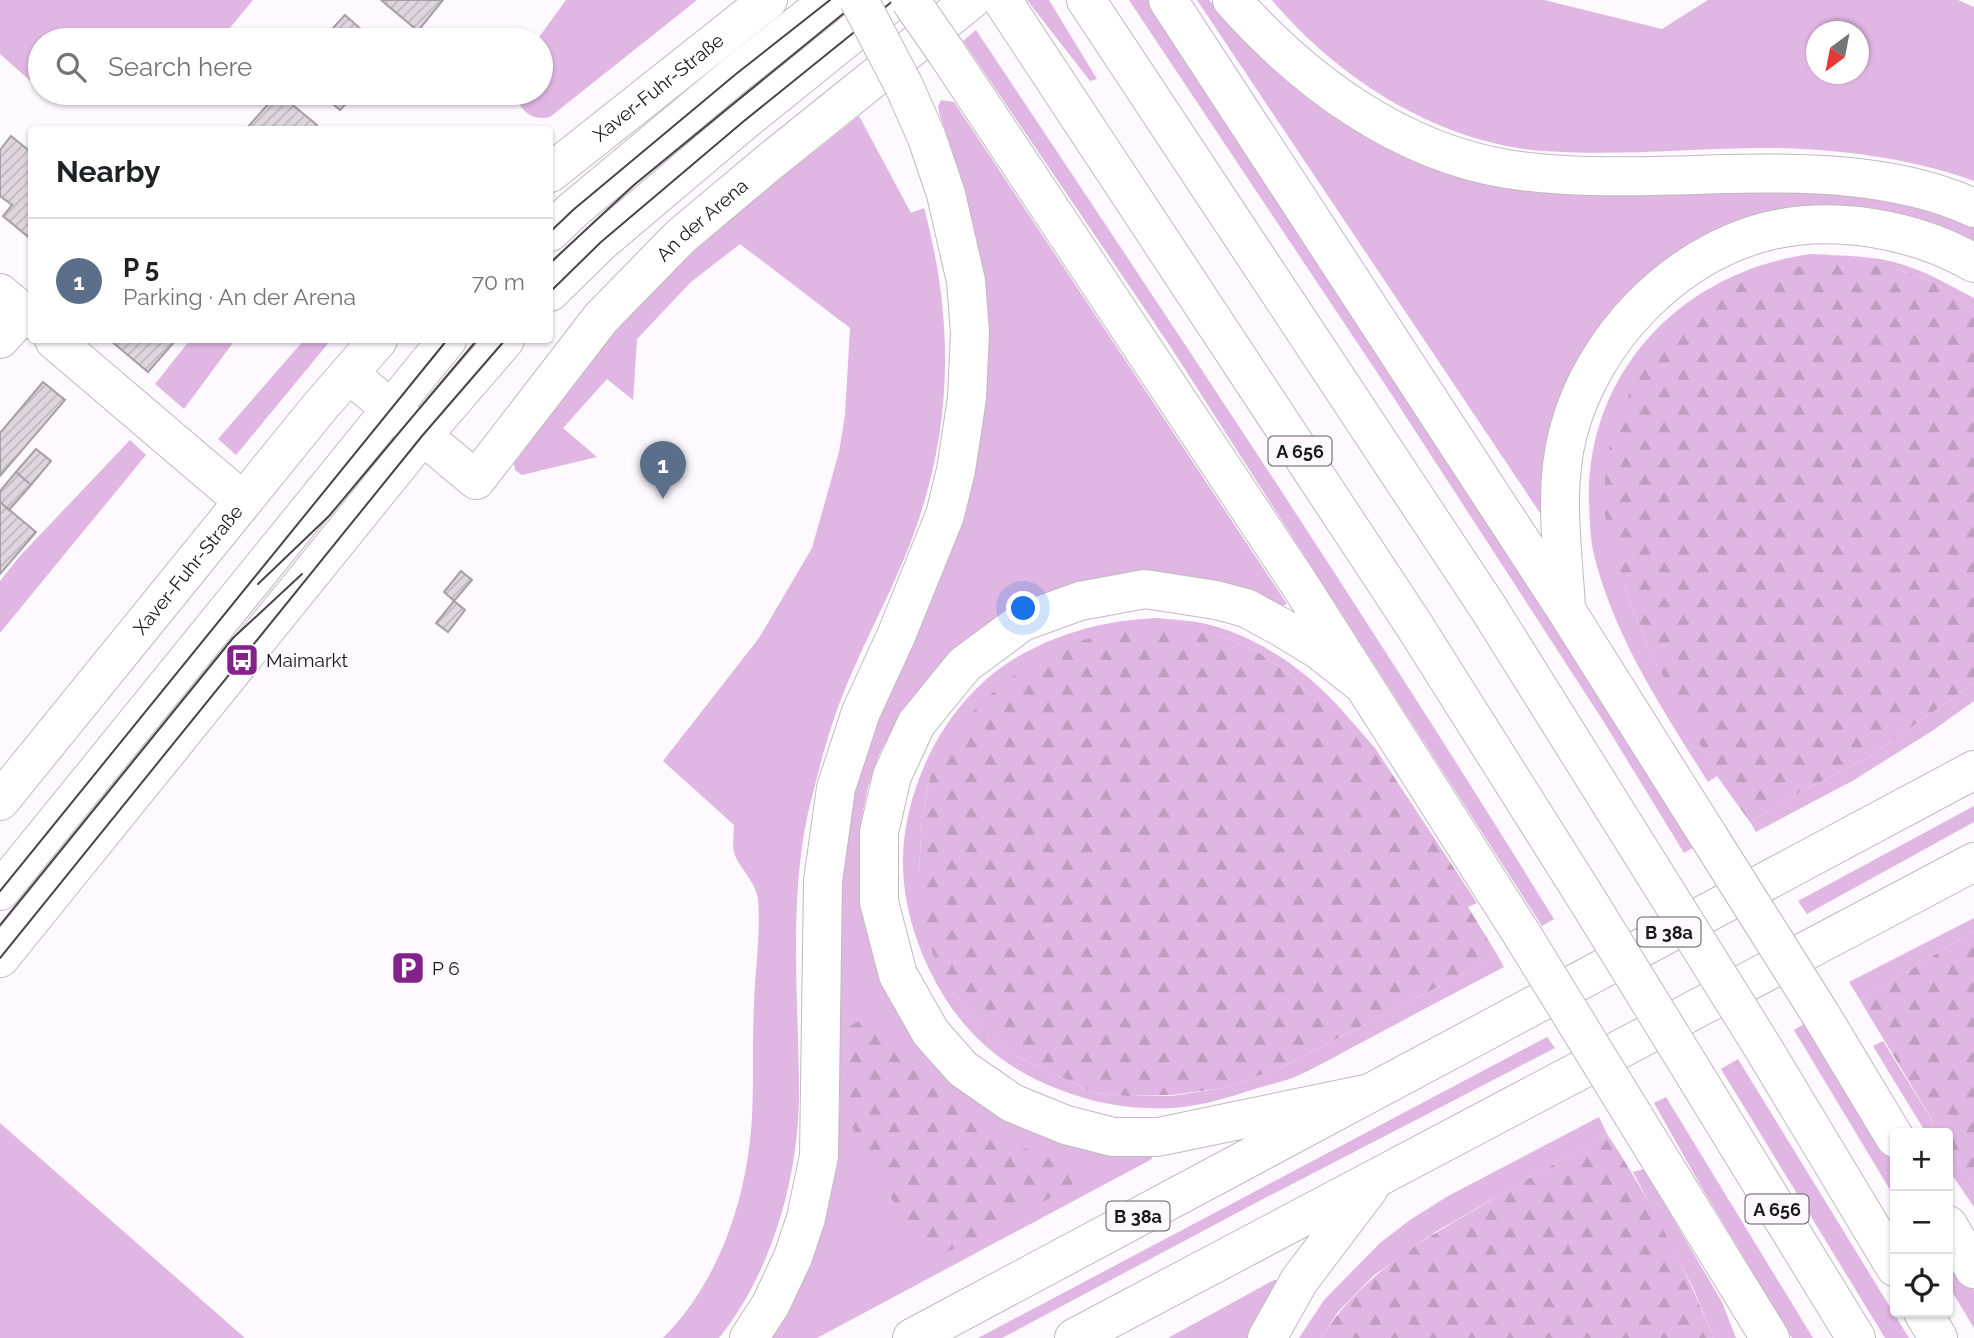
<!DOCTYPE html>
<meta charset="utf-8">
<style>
body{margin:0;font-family:Raleway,sans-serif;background:#f6f6f6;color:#202124}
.controls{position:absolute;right:21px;bottom:21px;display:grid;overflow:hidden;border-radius:7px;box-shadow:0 2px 5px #0004}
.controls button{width:63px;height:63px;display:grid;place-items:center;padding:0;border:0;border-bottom:2px solid #e0e0e0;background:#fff;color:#202124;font:35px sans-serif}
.compass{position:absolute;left:1806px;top:21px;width:63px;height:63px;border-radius:50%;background:#fff;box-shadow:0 2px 5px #0004;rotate:212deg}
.you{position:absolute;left:1024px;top:609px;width:24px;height:24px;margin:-18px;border:5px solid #fff;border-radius:50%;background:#1a73e8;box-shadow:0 0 0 10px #1a73e833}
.badge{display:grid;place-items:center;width:46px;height:46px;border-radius:50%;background:#84218b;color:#fff;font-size:23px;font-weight:700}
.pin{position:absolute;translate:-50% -58px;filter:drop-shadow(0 2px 4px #0008)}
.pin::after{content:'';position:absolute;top:37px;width:24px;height:21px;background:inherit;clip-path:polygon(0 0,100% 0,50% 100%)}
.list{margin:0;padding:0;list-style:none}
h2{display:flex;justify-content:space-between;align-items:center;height:91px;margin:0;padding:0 28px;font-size:30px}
h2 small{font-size:23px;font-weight:400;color:#757577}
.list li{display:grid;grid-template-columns:46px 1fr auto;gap:21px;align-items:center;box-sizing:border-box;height:126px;padding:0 28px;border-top:2px solid #e0e0e0}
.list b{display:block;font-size:26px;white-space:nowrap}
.list p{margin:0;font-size:23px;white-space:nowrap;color:#757577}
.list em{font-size:23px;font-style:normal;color:#757577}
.icon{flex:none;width:38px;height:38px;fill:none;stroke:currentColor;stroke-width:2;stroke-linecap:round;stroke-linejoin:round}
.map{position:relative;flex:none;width:1974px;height:1338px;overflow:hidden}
.search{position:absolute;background:#fff;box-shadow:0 2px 5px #0004;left:28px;top:28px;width:525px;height:77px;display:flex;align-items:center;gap:18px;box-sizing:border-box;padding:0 24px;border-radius:38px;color:#757577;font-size:26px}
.panel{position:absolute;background:#fff;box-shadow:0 2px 5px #0004;left:28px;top:126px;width:525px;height:217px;border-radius:7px}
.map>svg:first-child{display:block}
.grass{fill:#e0b6e2;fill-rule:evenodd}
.forest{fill:url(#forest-firs)}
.building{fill:url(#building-hatch);stroke:#a89ea8;stroke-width:2}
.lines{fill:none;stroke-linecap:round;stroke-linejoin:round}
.minor-casing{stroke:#c2b8c2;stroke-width:40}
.highway-casing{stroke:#c2b8c2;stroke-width:40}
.minor{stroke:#fff;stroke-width:38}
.highway{stroke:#fff;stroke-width:38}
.tram{stroke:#49454a;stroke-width:2}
.highway-bridge-casing{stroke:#c2b8c2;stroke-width:40;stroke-linecap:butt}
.highway-bridge{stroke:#fff;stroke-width:38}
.labels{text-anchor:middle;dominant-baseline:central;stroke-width:5;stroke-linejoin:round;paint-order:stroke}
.shield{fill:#fef8ff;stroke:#5f5a5f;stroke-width:2}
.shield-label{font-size:18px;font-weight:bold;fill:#1b171b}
.street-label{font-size:19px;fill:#1b171b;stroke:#fef8ff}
.poi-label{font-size:19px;fill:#1b171b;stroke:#fef8ff;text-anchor:start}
</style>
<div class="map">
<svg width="1974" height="1338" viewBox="0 0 1974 1338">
<defs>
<pattern id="forest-firs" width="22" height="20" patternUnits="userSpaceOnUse" patternTransform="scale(1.75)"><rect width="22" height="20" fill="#e0b6e2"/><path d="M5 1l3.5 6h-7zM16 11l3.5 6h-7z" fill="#c09cc1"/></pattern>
<pattern id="building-hatch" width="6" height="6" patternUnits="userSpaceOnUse" patternTransform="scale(1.75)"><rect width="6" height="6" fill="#dfd5df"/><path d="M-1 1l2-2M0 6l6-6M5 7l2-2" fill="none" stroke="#bfb6bf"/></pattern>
</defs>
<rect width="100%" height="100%" fill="#fef8ff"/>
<!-- grass -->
<path class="grass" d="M0,0h253l-33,40h-180v39l-5,6 -35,-31z
M566,0h131l-147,117c-19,4 -29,-6 -36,-24h27v-53h-4z
M1027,0h22l48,79 -7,2z
M1129,0h20l17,25 531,820 -13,8 -82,-134 -212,-327z
M1197,0h12l36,37 118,93 407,60 77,4 76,14 51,18v20l-52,-23 -267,48 -113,245z
M1272,0h272l118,29 46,-29h250l16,7v174c-65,-24 -149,-34 -219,-33 -70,1 -141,8 -212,3 -104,-8 -205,-72 -271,-151zM1816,32h42v42h-42z
M976,30c196,294 392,588 578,889l-12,7 -372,-580 -207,-305z
M941,100l13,2 333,502 -4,2 -57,-23 -36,-7 -33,-2 -211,83 -47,59 -20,39 -11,32 -7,34 -2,52 10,69 12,37 38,63 233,113v4l-335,179h-46l63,-180 6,-52 -5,-121 11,-157 18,-77 81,-190 23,-352 -17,-62 -11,-31 -2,-9z
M859,116l52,97 13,-5c31,115 29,224 -14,336 -24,62 -59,120 -79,184 -9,27 -16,57 -23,85 -20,92 -9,189 -9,283 -1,83 -27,176 -80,242h-56c57,-57 85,-142 89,-222 2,-37 0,-74 2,-111 1,-36 7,-71 4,-106 -2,-18 -21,-33 -24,-47 -2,-8 0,-19 0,-27l-71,-64 96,-123 53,-90 27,-96 6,-37 5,-87 -110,-84 -49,38 -54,57 -4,61 -26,-21 -44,49 34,29 -75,18 -7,-5 -2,-11 55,-71 59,-70 41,-44 84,-73z
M1811,254c31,2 64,1 93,11 25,8 47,21 70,33v12l-41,-28 -36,-13 -273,316 23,60 70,131 -9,6c-45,-72 -93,-143 -114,-227 -4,-17 -4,-35 -5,-53 -3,-132 95,-231 222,-248z
M190,340h45l-51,69 -29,-25z
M304,340h27l-95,115 -18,-16z
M130,440l16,15 -146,178v-52l20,-25z
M1159,618c14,2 29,2 43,5 52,11 103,46 138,85l-31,-16 -20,-18 -34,-24 -39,-16 -286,143 -8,42 -3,53 34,120 29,37 34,27 79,37 32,3h45l51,-8 55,-19 220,-113 6,11c-44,23 -89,47 -134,71 -24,12 -48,27 -73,38 -12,5 -26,8 -39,12 -28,9 -56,18 -86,20 -39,2 -77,-4 -114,-19 -59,-22 -102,-63 -129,-120 -15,-32 -25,-66 -26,-101 -2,-79 43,-168 111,-209 45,-27 93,-39 145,-41z
M1974,683v18l-42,30 -78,49 -98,52 -6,-10 54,-32 63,-32z
M1974,806v16l-167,92 -9,-13z
M1974,918v13l-114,69 -11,-18z
M1809,1021l86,139v38l-101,-168z
M1547,1037l8,11 -292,151 -261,139h-24z
M1883,1041l57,92h-14l-53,-87z
M1738,1059l171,279h-24l-164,-269z
M1666,1097l147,241h-21l-94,-157 -44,-78z
M1599,1117l8,17 -170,97 -64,45 -35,36 -17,26h-22l25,-38 56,-57 30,-23 38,-24z
M0,1123l245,215h-245z
M1948,1147l26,39v21l-26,-38z
M1644,1169l78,133 14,36h-22l-21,-50 -60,-116z
M1948,1247l26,44v37l-26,-43z
M1274,1280h4l-29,58h-81z"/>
<!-- forest -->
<path class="forest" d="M1857,263l40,6 36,13 41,28v373l-107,75 -63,32 -54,32 -33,-46 -45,-83 -25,-48 -23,-60 -19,-69v-47l7,-34 18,-43 26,-42 27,-28 60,-41 66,-17z
M1165,627l51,7 39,16 34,24 20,18 31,16 35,40 102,155 -9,4 30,49 -220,113 -55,19 -51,7 -45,1 -32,-3 -79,-37 -34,-27 -29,-37 -20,-37 -10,-38 -4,-45 3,-53 8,-42 24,-42 27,-33 44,-35 42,-22 36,-11z
M1974,931v255l-26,-39v-14h-8l-80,-133z
M872,1013c6,9 10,19 17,28 25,36 86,82 124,102 21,11 48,12 62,31l-3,11 -59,34 -76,38 -17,-7 -70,-126 -2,-51 -6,-42z
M1607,1134c43,64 77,133 107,204h-393c42,-66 104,-99 169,-137 39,-23 78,-45 117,-67z"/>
<!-- building -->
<path class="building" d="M381,0h62l-25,31z
M345,15l28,25h-51z
M278,93l39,32 -4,5h-68z
M320,93h36l-16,17z
M11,136l21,17v87l-29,-24 9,-11 -12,-9v-46z
M110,340h66l-28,32z
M43,382l22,18 -65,76v-43z
M36,449l15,12 -20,24 -15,-13z
M16,472l15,13 -22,25 -9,-8v-11z
M0,502l36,30 -36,42z
M461,571l11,9 -18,21 -10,-9z
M454,601l11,9 -17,22 -12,-9z"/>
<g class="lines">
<defs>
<g id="minor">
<path id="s1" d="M550,173l218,-173"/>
<path d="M550,232l23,-22 163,-136 94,-74"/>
<path d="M550,292l51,-50 143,-121 150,-121"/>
<path d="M0,293l32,27"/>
<path d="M0,339l23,-26"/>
<path d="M54,340l189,161"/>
<path id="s2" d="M349,374l127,106 125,-162 79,-81 87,-73 204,-164"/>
<path id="s3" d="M0,801l318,-392 60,-69"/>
<path d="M0,891l447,-551"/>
<path d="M0,958l422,-522 83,-96"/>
</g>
<path id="highway" d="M1002,0l412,625 174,276
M1086,0l403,609 162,259
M1168,0l398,610 143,227
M1232,0c71,80 166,151 275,169 68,11 147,7 217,5 82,-2 174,-1 250,34
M946,52l354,533 223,351
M1566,608c-3,-57 -13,-118 2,-175 24,-93 105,-178 200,-202 67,-16 147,-2 206,32
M1362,684l-43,-34 -38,-23 -35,-19 -30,-8 -71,-11 -65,12 -58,21 -58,43 -48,59 -24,52 -13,56v70l19,73 33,58 32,36 49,34 54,22 47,12h45l207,-43
M1821,1015l74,123
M1762,1046l133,221
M1698,1080l158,258
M1633,1115l137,223
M1948,1225l26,44
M1923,1312l15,26
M749,1338l22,-34 22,-47 13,-39 13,-62 4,-275 13,-93 25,-76 35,-76 49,-121 11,-45 11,-72 3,-66 -4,-51 -20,-87 -19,-56 -23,-52
M912,1338l1062,-568
M1074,1338l900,-476
M1267,1338l32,-57 71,-94"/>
</defs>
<!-- minor casing -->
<use href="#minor" class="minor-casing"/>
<!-- highway casing -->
<use href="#highway" class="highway-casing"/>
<!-- minor -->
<use href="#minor" class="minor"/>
<!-- highway -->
<use href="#highway" class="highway"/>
<!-- tram -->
<path class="tram" d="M550,232l23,-22 163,-136 94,-74
M550,263l84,-78 226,-185
M550,292l51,-50 143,-121 150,-121
M258,584l71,-68 148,-176
M0,891l447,-551
M0,925l233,-287 69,-64
M0,958l422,-522 83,-96"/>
<defs>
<path id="highway-bridge" d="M859,0l45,86
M910,0l36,52
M1709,837l112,178
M1651,868l111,178
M1588,901l110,179
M1523,936l110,179"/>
</defs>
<!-- highway-bridge casing -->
<use href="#highway-bridge" class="highway-bridge-casing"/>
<!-- highway-bridge -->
<use href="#highway-bridge" class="highway-bridge"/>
</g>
<!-- icons -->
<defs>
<symbol id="bus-square" viewBox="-11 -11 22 22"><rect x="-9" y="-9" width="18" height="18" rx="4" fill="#84218b" stroke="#fef8ff"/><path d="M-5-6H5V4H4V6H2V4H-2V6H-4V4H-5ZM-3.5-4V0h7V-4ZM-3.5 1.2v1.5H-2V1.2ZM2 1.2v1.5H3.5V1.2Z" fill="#fff"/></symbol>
<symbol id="parking-square" viewBox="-11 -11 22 22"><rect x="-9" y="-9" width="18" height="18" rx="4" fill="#84218b" stroke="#fef8ff"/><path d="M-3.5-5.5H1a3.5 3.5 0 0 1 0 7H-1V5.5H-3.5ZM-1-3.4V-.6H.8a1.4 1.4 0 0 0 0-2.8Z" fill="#fff"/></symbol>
</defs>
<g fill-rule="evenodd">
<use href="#bus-square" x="223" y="641" width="38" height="38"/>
<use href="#parking-square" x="389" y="949" width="38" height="38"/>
</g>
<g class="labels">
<!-- shield labels -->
<g class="shield">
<rect x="1268.5" y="436.5" width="63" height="29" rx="5"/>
<rect x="1637.5" y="917.5" width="63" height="29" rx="5"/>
<rect x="1745.5" y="1194.5" width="63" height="29" rx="5"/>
<rect x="1106.5" y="1201.5" width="63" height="29" rx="5"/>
</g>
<g class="shield-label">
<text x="1300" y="451">A 656</text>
<text x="1669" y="932">B 38a</text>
<text x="1777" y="1209">A 656</text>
<text x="1138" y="1216">B 38a</text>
</g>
<!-- street labels -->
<g class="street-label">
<text stroke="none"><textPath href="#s1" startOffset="138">Xaver-Fuhr-Straße</textPath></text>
<text stroke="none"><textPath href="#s2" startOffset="511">An der Arena</textPath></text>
<text stroke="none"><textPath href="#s3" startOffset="298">Xaver-Fuhr-Straße</textPath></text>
</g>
<!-- poi labels -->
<g class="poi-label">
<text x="266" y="660">Maimarkt</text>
<text x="432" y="968">P 6</text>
</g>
</g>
</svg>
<div class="controls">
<button>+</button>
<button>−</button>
<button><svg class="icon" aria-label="locate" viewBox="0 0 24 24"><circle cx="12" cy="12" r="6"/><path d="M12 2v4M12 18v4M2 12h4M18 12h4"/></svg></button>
</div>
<svg class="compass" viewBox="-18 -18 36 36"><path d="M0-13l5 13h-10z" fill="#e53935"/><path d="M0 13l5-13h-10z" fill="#757577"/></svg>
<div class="you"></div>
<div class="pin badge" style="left:663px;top:499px;background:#5c6f8a">1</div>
<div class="search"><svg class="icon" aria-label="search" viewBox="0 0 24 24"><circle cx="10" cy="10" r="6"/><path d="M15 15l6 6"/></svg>Search here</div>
<section class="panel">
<h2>Nearby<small></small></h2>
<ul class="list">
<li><span class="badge" style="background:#5c6f8a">1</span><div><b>P 5</b><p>Parking · An der Arena</p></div><em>70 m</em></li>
</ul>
</section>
</div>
